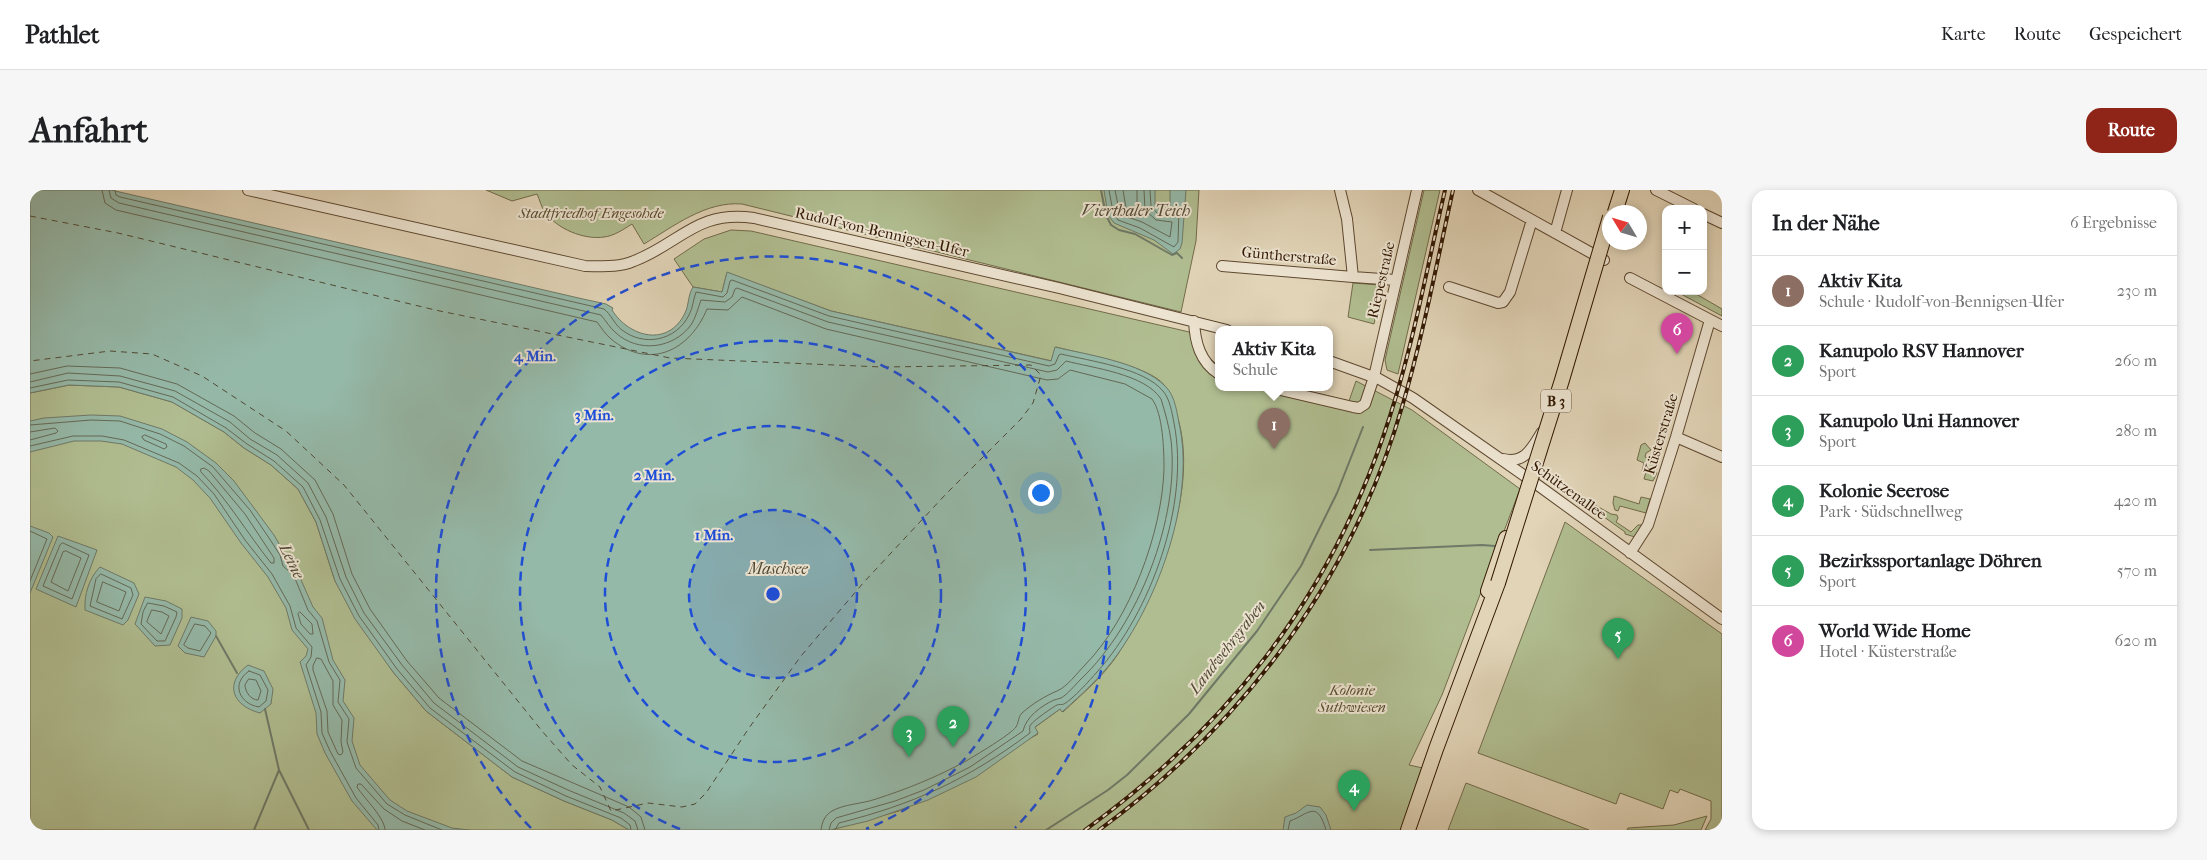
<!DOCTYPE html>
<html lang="de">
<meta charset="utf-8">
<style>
body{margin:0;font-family:"IM FELL French Canon",serif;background:#f6f6f6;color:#202124}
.controls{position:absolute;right:15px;top:15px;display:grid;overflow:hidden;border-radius:10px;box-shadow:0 2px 8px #0003}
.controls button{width:45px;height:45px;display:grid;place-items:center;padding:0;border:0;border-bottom:1px solid #e0e0e0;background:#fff;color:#202124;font:25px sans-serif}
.compass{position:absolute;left:1572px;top:15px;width:45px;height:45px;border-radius:50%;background:#fff;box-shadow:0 2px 8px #0003;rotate:308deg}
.you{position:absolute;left:1010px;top:302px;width:18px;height:18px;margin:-12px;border:4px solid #fff;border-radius:50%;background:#1a73e8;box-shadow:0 0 0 8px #1a73e833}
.badge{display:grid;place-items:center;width:32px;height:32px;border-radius:50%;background:#8f2418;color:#fff;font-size:16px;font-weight:700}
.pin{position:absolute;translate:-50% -41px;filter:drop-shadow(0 1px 2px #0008)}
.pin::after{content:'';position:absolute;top:26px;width:18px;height:15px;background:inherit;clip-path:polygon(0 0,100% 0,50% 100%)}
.popup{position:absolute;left:1185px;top:136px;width:118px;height:65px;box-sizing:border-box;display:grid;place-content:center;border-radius:10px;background:#fff;filter:drop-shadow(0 1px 4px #0005);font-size:16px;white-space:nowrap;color:#757577}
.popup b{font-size:19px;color:#202124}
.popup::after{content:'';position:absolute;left:50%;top:100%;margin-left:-10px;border:10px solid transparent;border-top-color:#fff}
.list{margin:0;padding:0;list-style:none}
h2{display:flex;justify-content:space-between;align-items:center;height:65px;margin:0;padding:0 20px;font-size:21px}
h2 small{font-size:16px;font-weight:400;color:#757577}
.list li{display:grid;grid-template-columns:32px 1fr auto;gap:15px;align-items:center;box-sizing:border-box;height:70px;padding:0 20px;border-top:1px solid #e0e0e0}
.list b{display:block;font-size:19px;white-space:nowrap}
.list p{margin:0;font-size:16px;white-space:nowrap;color:#757577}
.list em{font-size:16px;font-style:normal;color:#757577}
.map{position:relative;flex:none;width:1692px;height:640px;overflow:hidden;border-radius:15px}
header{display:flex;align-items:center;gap:30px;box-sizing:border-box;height:70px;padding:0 25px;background:#fff;border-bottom:1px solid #e0e0e0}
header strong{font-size:24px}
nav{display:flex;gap:28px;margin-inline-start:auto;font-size:18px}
.intro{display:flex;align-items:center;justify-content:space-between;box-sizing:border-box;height:120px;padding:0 30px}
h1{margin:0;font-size:35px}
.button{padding:12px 22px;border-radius:15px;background:#8f2418;color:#fff;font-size:18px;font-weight:700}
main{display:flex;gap:30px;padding:0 30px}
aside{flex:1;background:#fff;border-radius:15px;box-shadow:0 2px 8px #0003}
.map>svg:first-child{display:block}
.green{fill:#b0bd90;stroke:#726b4a}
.water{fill:#95b9a9;stroke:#6e7967}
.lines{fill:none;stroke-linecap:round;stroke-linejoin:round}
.shore{stroke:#646956;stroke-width:1}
.stream{stroke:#6e7967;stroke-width:2}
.ferry{stroke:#504935;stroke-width:1;stroke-dasharray:6 5;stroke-linecap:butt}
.minor-casing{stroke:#5e4830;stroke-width:12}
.highway-casing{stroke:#331903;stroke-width:16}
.minor{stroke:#ece3d0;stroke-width:10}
.highway{stroke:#e1d4b7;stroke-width:14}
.rail-casing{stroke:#331903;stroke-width:4}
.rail{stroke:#ece3d0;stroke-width:2;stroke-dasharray:5.5;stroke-linecap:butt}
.highway-bridge-casing{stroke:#331903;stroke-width:16;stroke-linecap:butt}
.highway-bridge{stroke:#e1d4b7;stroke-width:14}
.ring{fill:none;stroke:#1d4ed8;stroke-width:2.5;stroke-dasharray:9 6}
.labels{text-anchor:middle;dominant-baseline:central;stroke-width:4;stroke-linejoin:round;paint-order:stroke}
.shield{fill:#ece3d0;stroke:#6a5640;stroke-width:1}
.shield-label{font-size:14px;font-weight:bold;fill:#331903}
.park-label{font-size:15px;font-style:italic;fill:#584a2d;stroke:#ece3d0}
.street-label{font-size:15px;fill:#331903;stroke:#ece3d0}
.water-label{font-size:16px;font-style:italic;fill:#504935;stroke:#ece3d0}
.centre{fill:#1d4ed8;stroke:#ece3d0;stroke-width:2.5}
.ring-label{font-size:15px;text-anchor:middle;font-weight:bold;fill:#1d4ed8;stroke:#ece3d0;stroke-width:4;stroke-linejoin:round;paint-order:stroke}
</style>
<header>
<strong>Pathlet</strong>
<nav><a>Karte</a><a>Route</a><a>Gespeichert</a></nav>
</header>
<div class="intro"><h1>Anfahrt</h1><a class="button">Route</a></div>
<main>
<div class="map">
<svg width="1692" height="640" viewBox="0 0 1692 640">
<rect width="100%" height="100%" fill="#e1d4b7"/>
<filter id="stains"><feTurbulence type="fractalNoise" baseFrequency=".004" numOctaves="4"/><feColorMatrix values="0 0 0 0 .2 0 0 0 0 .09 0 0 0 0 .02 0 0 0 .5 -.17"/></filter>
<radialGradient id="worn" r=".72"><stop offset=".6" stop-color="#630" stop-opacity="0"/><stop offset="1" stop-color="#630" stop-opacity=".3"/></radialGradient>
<!-- green -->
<path class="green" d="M456,0h713l-3,51 -15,71 -439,-108c-36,-3 -68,22 -98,40l-12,-20c-8,5 -18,12 -28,13 -20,3 -47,-8 -59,-25 -4,-5 -5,-12 -8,-18l-25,7z
M1394,0h16l-42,184 -11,-4 -2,-10z
M701,40l20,1 447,103c0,13 11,25 21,32v22h76l54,13 7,-20 56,29 108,79 -78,206 -33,70 23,5 -22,60h-580l69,-19 139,-77 -4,-6 26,-19 3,3c19,-18 40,-35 55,-58 40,-62 86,-173 56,-247 -3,-6 -5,-16 -9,-21 -15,-21 -84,-32 -109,-39l-4,14 -221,-50 -104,-38 -5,19 -29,-5 -19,-28 30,-20z
M1323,93l27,2 2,3 -8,36 -26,-7z
M1653,101h8l31,18v7l-41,-22z
M39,195l50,2 53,15 52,30 20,16 27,17 27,24 18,33 19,59 58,91 33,39 86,66 52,24 48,19 17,10h-599v-437z
M1615,253l6,7 -5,3 -1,4 3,1 4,-3 6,10 -2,6 1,2 -4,8 -9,-2 2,-7 -4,-1 2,-8 -7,-3 4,-15z
M1584,306l25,8 2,-7 9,2 -4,14 -26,-7 -2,5 -3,-1 -2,-7z
M1565,315l16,9 6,1 1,3 -2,4 15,10 7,-7h4l-7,12 -10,-3v-2l-32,-23z
M1535,332l157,112v196h-17l6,-11v-18l-31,-12 -2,4 -8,-3 -7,19 -43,-16 -4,11 -138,-51z
M1436,593l123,47h-141z
M1677,626l-6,14h-74l1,-2 46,-3z"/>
<!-- water -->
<path class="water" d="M0,0h81l472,109 23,5 7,4 -1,2c17,27 56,38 73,3 4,-8 3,-19 8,-26l29,5 5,-20 104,39 220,50 4,-14c33,8 86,15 110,39 11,10 12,29 15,42 14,72 -21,169 -63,227 -15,21 -35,39 -55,57l-2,-3 -25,18 3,6 -62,44 -48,23 -60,21 -38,9h-201l-17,-10 -48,-19 -52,-24 -86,-66 -33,-39 -38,-53 -20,-38 -19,-59 -18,-33 -27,-24 -27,-17 -20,-16 -52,-30 -53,-15 -50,-2 -39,8z
M1074,0h51v15l6,5h5l4,-4v-16h16l-4,53 -2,6 -7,5 -19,-14 -40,-17 -6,-8z
M61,225l29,1 42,13 25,13 29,21 18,18 40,54 11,19 3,9 10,10 15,34 9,11 11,42 12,20 -2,21 11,17 -2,23 8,24 30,35 17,11 45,17 17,2h-92l-25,-29 -27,-48 -8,-19 -1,-21 -16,-51 6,-6 2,-7 -16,-19 -6,-22 -18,-31 -27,-34 -31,-45 -17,-18 -17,-13 -54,-23 -21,-3h-27l-44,11v-31l14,-3z
M0,336l19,7 4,4 -23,56z
M28,346l39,14 -21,57 -40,-18z
M70,377l34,16 5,11 -11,26 -5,5 -38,-15c-1,-15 4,-32 15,-43z
M115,407l21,4 16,8v9l-12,27 -15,1 -20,-22z
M161,427l17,4 8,10v5l-12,21 -19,-4 -7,-7z
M218,475l16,6 9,18 -2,15 -11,9c-27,-7 -37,-29 -12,-48z
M1277,615l13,2 6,8 5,15h-48l2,-13 11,-4z"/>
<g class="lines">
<!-- shore -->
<path class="shore" d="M72,0l3,13 11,7 481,112c4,5 8,12 14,17 39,32 79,11 96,-30l21,1 14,-13 84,32 221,51 11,-1 12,-9 55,14 27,15c11,15 12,51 12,70 -2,64 -34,150 -79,196 -8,8 -18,22 -28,26 -12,5 -25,13 -35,22 -4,4 -3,9 -6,14 -6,8 -40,28 -50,34 -29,16 -59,28 -90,38 -14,5 -32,5 -44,12 -7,4 -10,11 -11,19
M79,0l2,8 8,5 482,112c5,6 9,13 15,18 22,20 57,16 75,-8 5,-8 7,-17 10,-25l24,2 7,-5 3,-8 2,-1 91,34 220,50 9,-2 9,-9c27,7 79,13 95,38 4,13 8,27 10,41 9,79 -33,185 -90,239 -6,6 -13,15 -20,19 -2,1 -5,1 -7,2 -13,6 -28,17 -31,31l-53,36 -46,23 -29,11 -59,17 -5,5 -2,7
M85,0l1,5 4,2 484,112c7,5 10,15 18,21 22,17 54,11 67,-15 4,-7 4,-15 7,-23l27,5 4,-4 3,-12 2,-1 97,36 220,50 6,-2 4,-9 2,-1c29,7 83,14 102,37 7,8 9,22 11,32 16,81 -23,189 -77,249 -7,8 -24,27 -33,32 -2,1 -5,0 -7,1 -4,2 -26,17 -27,21 -1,2 0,5 0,7 -63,47 -116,71 -191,90l-4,7
M1079,0l4,22 5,8 22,8 34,19 4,-5 1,-34 -3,-2 -8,9 -10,-1 -7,-8 -1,-16
M1085,0l4,20 3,5 20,7 28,15 2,-15 -16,-2 -11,-10 -1,-20
M1093,0l3,18 9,4 2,-3v-19
M0,184l37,-8 53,2 57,16 57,32 21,17 26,16 34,31 18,34 19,60 18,35 37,52 32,37 83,63 107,46 12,10 4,13
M0,192l38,-9 52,3 55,15 55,31 20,17 27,16 31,28 18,34 20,60 18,36 38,52 32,38 84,64 50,23 56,23 11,8 3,9
M0,198l38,-8 51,2 54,15 53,31 21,16 27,17 29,26 17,33 20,59 19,37 38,53 33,39 85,64 51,24 55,22 9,7 1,5
M0,235l61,-5 29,1 40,13 24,12 29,21 37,43 19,28 11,17 3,11 11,10 14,34 9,11 12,41 11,18 -2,22 11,17 -2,23 9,26 31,36 18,11 37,15
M0,242l25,-4 3,3 -2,2 -26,7
M115,245l21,9 1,3 -3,2 -20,-9 -2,-3z
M0,256l43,-10h29l22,4 55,23 18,13 17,18 31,46 27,34 18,32 6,22 16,19 -1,10 -5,8 15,47 1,21 8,18 26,47 22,27 1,5
M171,279l3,-1 5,3 36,43 29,44v5h-3c-24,-30 -43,-63 -70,-91z
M0,341l17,8 -17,42
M33,353l26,12 -17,44 -29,-13 17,-41z
M36,361l15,7 -13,33 -17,-9 12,-30z
M71,384l30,14 2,7 -11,24 -32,-13 6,-27z
M73,392l23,10 -7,19 -22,-9z
M118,413l16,3 13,6 -1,5 -11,24h-8l-16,-17 2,-12z
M122,420l10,2 7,4 -8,18 -14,-12z
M270,422l12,12 1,10h-3l-9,-10 -3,-10z
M165,434l10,2 6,7 -11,18 -12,-3 -4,-3z
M287,468l4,1 12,22v24l9,15 -1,22 2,10 -2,3 -3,-1 -10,-22 -1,-21 -14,-41v-4z
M219,481l11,4 8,15 -2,11 -7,6c-19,-3 -29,-23 -10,-36z
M219,489l7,1 5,11 -3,9c-7,0 -13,-8 -13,-15z
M355,640c0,-12 -21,-32 -28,-43l1,-3h3l23,25 18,12 23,9
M1258,640l2,-9c20,-8 27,-21 36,9"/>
<!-- stream -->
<path class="stream" d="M1071,0l5,25 5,10 8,5 16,4 37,21 5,-2 5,5
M1340,360l112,-5 13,1
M186,446l21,37
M235,519l14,61 30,60
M224,640l25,-60
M1016,640l62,-40 19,-15 62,-61 68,-83 44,-65 36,-73 26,-66"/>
<!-- ferry -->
<path class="ferry" d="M0,26l88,17 317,77 235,48 212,9 149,-2 10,10 -8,28 -12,16 -75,75 -82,88 -63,74 -52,72 -43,65 -11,11 -13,3 -34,-4 -37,8 -11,-24 -28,-22 -30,-34 -198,-246 -58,-54 -84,-55 -50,-22 -42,-3 -80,10"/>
<defs>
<path id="minor" d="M218,0l337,76c16,0 33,2 49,-5 47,-18 62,-51 120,-43l305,70 168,42
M1310,0l7,29 6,58 43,3
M1448,0l126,70
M1626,0l38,19
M1673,24l19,9
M1525,43l12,-43
M1192,76l131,11
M1600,88l92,48
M1419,97l49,16 5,-1 7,-10 22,-72
M1164,131c1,21 6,41 25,53
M1299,171l50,18 34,19 126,88 183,133
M1242,198l81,19 6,1 6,-4 9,-27 43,-187
M1646,247l46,20
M1473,269c22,5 29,-11 39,-27
M1600,363l18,-28 28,-88 34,-117"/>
<path id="highway" d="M1585,22l7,-22
M1458,401l18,-53
M1378,640l28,-81 62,-166"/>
</defs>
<!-- minor casing -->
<use href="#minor" class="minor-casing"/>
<!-- highway casing -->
<use href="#highway" class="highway-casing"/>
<!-- minor -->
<use href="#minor" class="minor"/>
<!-- highway -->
<use href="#highway" class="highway"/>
<defs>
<path id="rail" d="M1055,640c141,-102 241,-228 298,-393 28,-80 43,-165 62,-247
M1069,640c144,-105 253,-251 303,-423 21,-71 35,-145 51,-217"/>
</defs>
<!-- rail casing -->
<use href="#rail" class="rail-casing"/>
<!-- rail -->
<use href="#rail" class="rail"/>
<defs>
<path id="highway-bridge" d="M1468,393l64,-203 48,-163"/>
</defs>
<!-- highway-bridge casing -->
<use href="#highway-bridge" class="highway-bridge-casing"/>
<!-- highway-bridge -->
<use href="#highway-bridge" class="highway-bridge"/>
</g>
<!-- distance rings -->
<circle cx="743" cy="404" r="84" fill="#1d4ed8" fill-opacity=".12"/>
<g class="ring">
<circle cx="743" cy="404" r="84"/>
<circle cx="743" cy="404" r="168"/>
<path d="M650 639A253 253 0 1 1 836 639"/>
<path d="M501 638A337 337 0 1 1 985 638"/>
</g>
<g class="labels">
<!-- shield labels -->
<rect class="shield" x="1511" y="199.5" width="30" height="23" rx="4"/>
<g class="shield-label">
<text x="1526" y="211">B 3</text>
</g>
<!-- park labels -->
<g class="park-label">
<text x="561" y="23">Stadtfriedhof Engesohde</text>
<text x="1322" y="500">Kolonie<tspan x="1322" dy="17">Suthwiesen</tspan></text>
</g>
<!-- street labels -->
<g class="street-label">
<text transform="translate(852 42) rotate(13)">Rudolf-von-Bennigsen-Ufer</text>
<text transform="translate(1259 66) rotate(5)">Güntherstraße</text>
<text transform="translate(1351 90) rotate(-77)">Riepestraße</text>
<text transform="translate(1631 244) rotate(-73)">Küsterstraße</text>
<text transform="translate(1539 300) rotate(36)">Schützenallee</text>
</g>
<!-- water labels -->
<g class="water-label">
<text x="1106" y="20">Vierthaler Teich</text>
<text transform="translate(262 371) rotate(64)">Leine</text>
<text x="748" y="378">Maschsee</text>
<text transform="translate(1197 457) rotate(-52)">Landwehrgraben</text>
</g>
</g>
<circle cx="743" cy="404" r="8" class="centre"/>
<g class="ring-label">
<text x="505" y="171">4 Min.</text>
<text x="564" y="230">3 Min.</text>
<text x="624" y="290">2 Min.</text>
<text x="684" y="350">1 Min.</text>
</g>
<rect width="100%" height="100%" filter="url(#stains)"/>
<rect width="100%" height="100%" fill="url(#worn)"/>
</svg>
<div class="controls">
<button>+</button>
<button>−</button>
</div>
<svg class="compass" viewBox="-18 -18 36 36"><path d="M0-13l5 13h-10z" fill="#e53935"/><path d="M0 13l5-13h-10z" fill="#757577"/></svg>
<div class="you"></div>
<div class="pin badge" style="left:1244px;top:259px;background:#8d6e63">1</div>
<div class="popup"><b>Aktiv Kita</b>Schule</div>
<div class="pin badge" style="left:923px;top:557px;background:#2e9e5b">2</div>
<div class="pin badge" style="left:879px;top:567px;background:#2e9e5b">3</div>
<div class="pin badge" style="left:1324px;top:621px;background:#2e9e5b">4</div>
<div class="pin badge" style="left:1588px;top:469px;background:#2e9e5b">5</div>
<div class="pin badge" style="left:1647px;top:164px;background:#d1479c">6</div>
</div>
<aside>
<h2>In der Nähe<small>6 Ergebnisse</small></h2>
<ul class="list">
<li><span class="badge" style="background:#8d6e63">1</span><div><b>Aktiv Kita</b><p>Schule · Rudolf-von-Bennigsen-Ufer</p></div><em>230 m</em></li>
<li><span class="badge" style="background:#2e9e5b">2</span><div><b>Kanupolo RSV Hannover</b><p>Sport</p></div><em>260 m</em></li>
<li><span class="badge" style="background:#2e9e5b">3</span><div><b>Kanupolo Uni Hannover</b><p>Sport</p></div><em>280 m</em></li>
<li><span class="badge" style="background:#2e9e5b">4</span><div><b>Kolonie Seerose</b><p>Park · Südschnellweg</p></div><em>420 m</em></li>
<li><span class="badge" style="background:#2e9e5b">5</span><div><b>Bezirkssportanlage Döhren</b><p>Sport</p></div><em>570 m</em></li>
<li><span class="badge" style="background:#d1479c">6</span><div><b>World Wide Home</b><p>Hotel · Küsterstraße</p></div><em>620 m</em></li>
</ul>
</aside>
</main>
